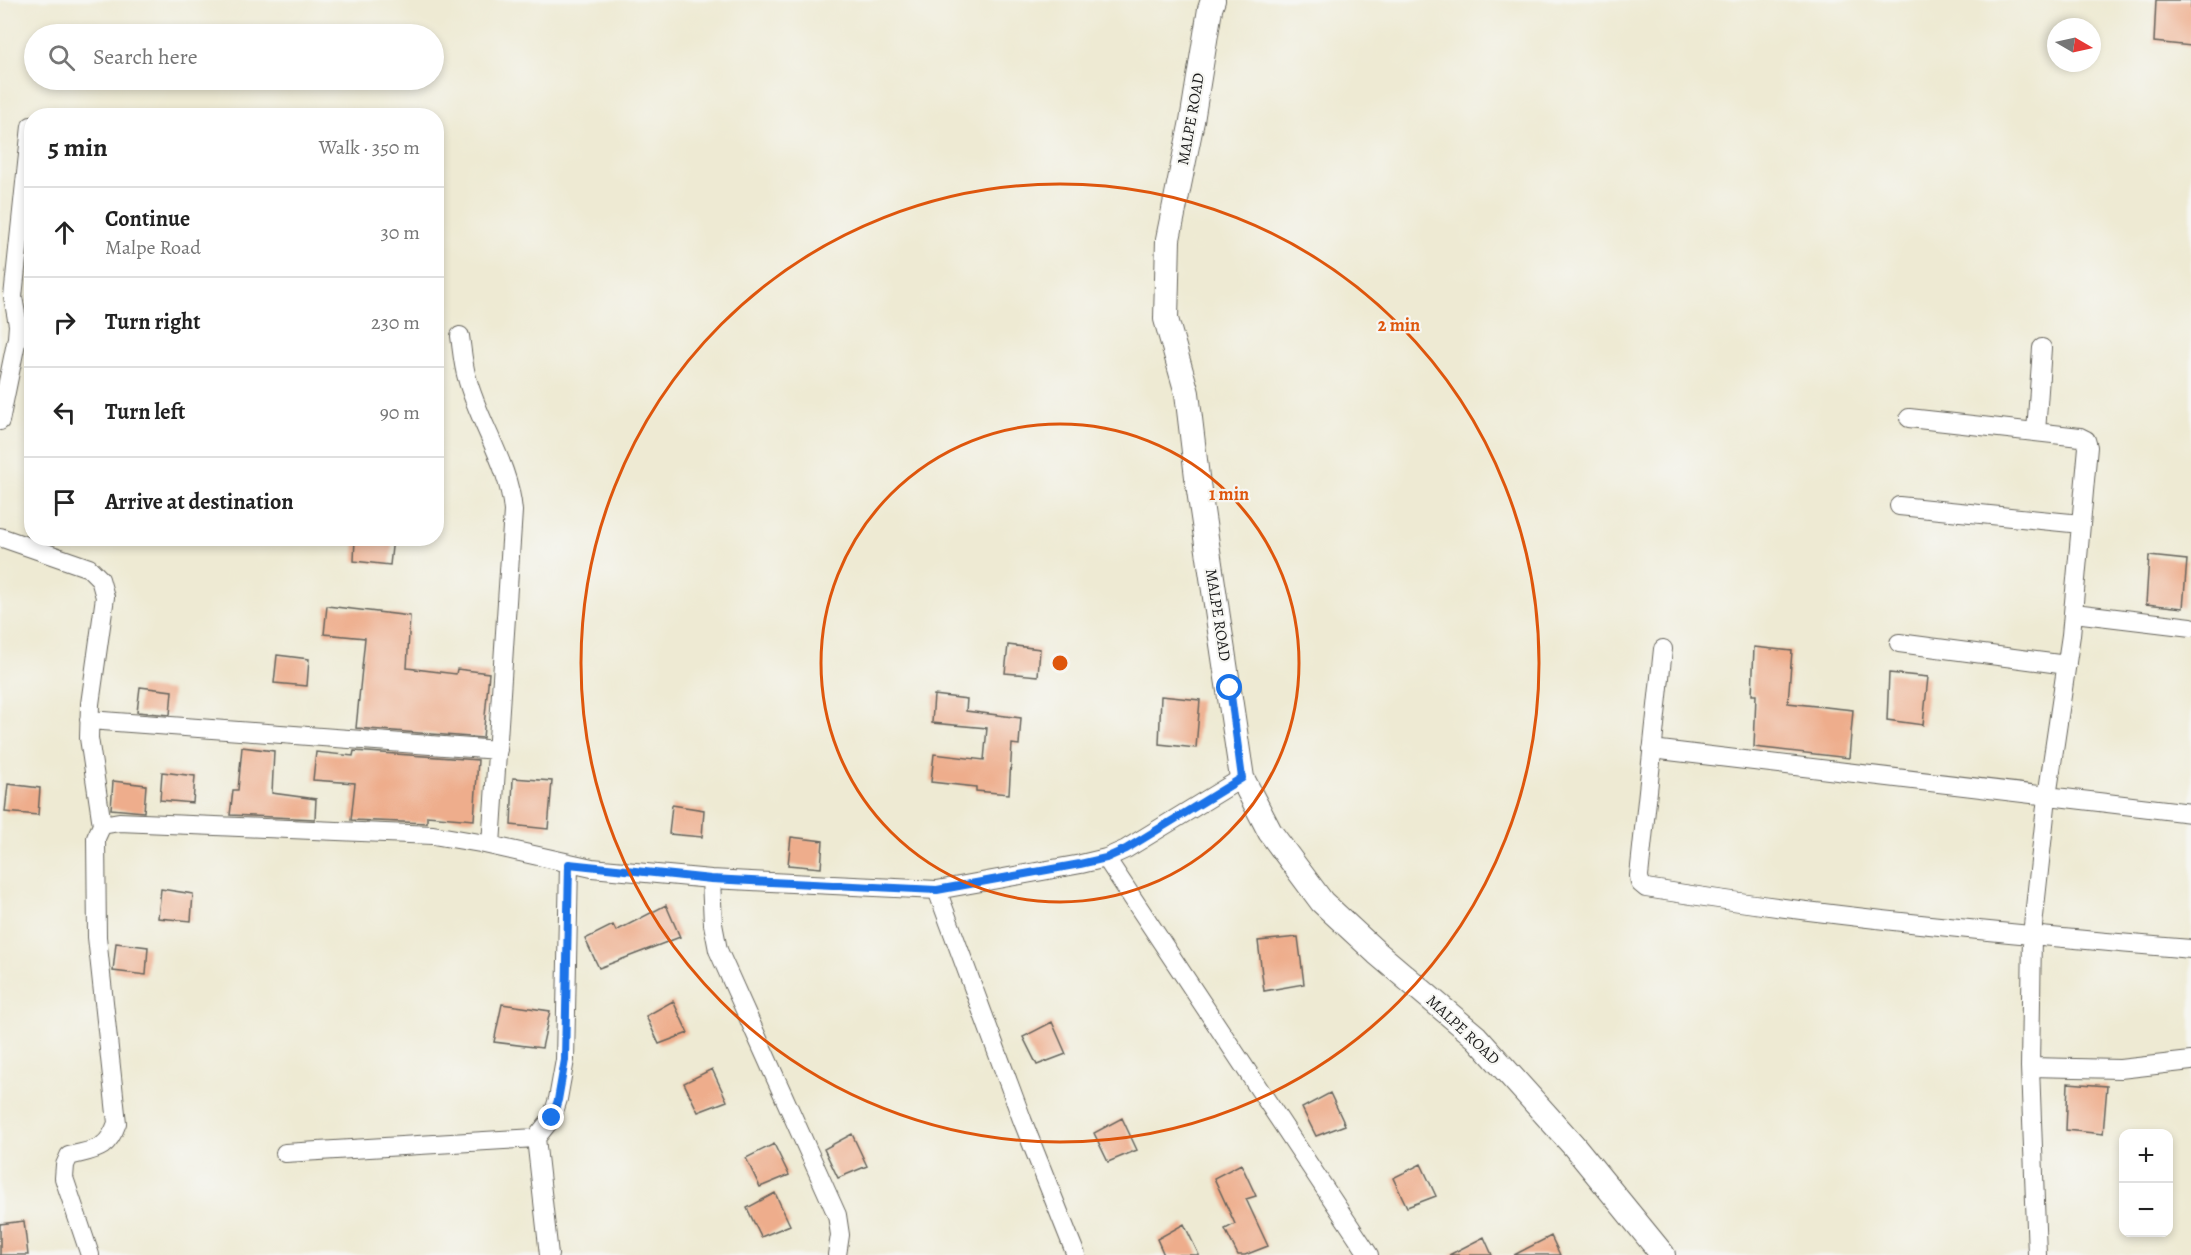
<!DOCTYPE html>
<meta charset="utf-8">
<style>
body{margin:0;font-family:Alegreya,serif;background:#f6f6f6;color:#222}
.controls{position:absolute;right:18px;bottom:18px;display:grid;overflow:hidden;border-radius:12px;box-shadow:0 3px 9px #0003}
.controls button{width:54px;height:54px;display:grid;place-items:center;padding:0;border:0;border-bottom:2px solid #e0e0e0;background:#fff;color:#222;font:30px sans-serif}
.compass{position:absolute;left:2047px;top:18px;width:54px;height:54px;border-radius:50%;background:#fff;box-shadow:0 3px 9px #0003;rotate:99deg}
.stop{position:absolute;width:18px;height:18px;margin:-14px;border:4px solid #1a73e8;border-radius:50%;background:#fff}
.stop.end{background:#1a73e8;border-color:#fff;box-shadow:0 2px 6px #0008}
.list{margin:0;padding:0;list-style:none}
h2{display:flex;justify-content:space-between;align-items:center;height:78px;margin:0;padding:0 24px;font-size:26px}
h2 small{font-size:20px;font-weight:400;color:#767676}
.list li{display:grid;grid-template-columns:39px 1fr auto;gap:18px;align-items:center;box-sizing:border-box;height:90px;padding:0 24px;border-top:2px solid #e0e0e0}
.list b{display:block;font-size:22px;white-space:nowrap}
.list p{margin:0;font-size:20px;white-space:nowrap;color:#767676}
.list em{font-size:20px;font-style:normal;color:#767676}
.icon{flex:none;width:33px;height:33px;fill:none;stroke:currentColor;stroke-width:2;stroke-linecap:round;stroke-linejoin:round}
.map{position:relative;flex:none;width:2191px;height:1255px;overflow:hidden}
.search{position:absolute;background:#fff;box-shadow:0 3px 9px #0003;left:24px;top:24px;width:420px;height:66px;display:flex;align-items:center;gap:15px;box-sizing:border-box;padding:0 21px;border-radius:33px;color:#767676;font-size:22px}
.panel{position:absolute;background:#fff;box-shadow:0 3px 9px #0003;left:24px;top:108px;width:420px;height:438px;border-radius:24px}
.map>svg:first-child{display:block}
.building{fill:#eead8c}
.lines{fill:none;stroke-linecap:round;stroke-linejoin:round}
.street-casing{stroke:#66645c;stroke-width:20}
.secondary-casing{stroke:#66645c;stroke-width:26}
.street{stroke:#fff;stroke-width:18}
.secondary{stroke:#fff;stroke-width:24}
.route{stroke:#1a73e8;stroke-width:8}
.ring{fill:none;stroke:#de560d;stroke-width:3}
.labels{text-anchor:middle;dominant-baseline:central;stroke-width:4.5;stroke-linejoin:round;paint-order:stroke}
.street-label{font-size:16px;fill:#1c1c1c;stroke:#f6f6f2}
.centre{fill:#de560d;stroke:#f6f6f2;stroke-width:3}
.ring-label{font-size:18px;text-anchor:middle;font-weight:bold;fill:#de560d;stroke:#f6f6f2;stroke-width:4.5;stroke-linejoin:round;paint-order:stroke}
</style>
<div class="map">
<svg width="2191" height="1255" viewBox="0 0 2191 1255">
<rect width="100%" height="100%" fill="#f6f6f2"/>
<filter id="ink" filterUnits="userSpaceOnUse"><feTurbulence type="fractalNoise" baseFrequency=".0167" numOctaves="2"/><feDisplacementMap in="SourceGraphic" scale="12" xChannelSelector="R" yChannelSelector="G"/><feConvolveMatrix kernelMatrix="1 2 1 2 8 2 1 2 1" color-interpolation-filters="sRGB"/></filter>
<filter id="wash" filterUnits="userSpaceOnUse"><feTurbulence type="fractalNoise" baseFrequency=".008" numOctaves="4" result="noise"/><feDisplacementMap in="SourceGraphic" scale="24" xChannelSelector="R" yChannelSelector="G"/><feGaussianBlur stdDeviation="1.35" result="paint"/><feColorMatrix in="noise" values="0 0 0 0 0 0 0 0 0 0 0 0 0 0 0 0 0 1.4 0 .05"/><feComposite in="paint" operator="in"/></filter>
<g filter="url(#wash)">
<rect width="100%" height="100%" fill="#eeead3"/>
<g id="blocks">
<!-- building -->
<path class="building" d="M2156,0h35v46l-37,-4z
M355,538h38l-3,27 -36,-4z
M2149,556l38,4 -4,48 -37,-4z
M327,606l83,10 -3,52 49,6 1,-5 32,4 -6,65 -127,-10 9,-90 -41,-4z
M1008,645l32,4 -2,27 -33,-3z
M1754,647l38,4 -4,52 65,7 -4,48 -95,-11 2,-52h-4z
M277,655l32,4 -2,27 -33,-3z
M1889,673l39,4 -5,48 -36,-5z
M140,687l32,4 -2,24 -33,-3z
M934,695l33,4 -1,12 55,7 -2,27 -7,-1 -3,50 -33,-3v-4l-45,-5 3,-28 50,6 3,-32 -55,-5z
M1161,696l39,4 -4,48 -37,-4z
M242,747l32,4 -2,42 44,6 -1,20 -85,-4 3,-25h5z
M354,751l124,9 -4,60 -47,-4v7l-76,-3 4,-37 -42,-3 3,-28 37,4z
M162,772l33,4 -2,27 -33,-3z
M513,778l39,3 -4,48 -37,-4z
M113,781l33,4 -2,27 -33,-3z
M8,784l32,4 -2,27 -33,-3z
M672,805l32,5 -2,27 -33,-3z
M791,837l32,4 -2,27 -33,-3z
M161,889l32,5 -2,27 -33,-3z
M666,905l14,32 -81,31 -14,-29 28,-14 3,6z
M1298,937l6,47 -40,7 -6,-50z
M116,943l32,4 -2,28 -33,-4z
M673,1001l15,32 -29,11 -13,-28z
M502,1004l48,7 -8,37 -48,-6z
M1052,1022l14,32 -29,11 -14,-28z
M712,1069l15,32 -29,11 -14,-29z
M2068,1083l39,3 -4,48 -37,-4z
M1330,1093l15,32 -29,11 -14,-28z
M1122,1118l15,32 -29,12 -14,-29z
M852,1134l15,32 -29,12 -14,-29z
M774,1144l15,31 -29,12 -14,-29z
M1241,1164l15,32 -10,3 22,47 -23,9h-7l-13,-26 10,-5 -21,-46z
M1421,1164l15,32 -29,11 -14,-29z
M775,1193l15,32 -29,12 -14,-29z
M24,1221l4,34h-28v-31z
M1184,1224l15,31h-35l-7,-16z
M1551,1236l9,19h-46z
M1484,1237l8,18h-43z"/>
</g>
</g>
<g filter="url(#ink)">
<use href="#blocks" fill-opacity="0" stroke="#66645c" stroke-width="1.5"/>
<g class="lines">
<defs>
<path id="street" d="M460,336c2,14 3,29 7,42 12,46 42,85 46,133l-22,334
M1909,418l171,19 6,3 2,7 -17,188 -24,162 -15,138 -2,132 7,188
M0,421l17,-83 1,-13 -5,-28 18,-171
M2036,432l6,-84
M1899,506l182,18
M0,537l89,31 11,11 5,18 -15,107 -1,34 13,87
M2074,613l117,14
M1899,643l168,22
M1663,649l-24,227 1,7 6,5c180,29 363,46 545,61
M89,720l409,30
M1652,749l539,64
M1106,858l263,397
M711,879l2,45 5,26 119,265 3,20 -3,20
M937,890l86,232 53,133
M2030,1067l90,2 71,-8
M536,1138l13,117
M285,1153l251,-15 16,-20 6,-19 7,-39 4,-196
M90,1255l-26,-77 1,-13 4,-9c26,-7 38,-5 48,-33l-20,-186 -1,-99 6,-13 17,-3 314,13 47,8 112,25 119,11 226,11 144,-26 25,-6 20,-9 116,-71"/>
<path id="secondary" d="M1213,0l-3,9 -18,112 -24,118 -2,80 21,74 10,84 45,301 28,54 52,70 55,51 99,84 98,109 89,109"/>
</defs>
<!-- street casing -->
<use href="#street" class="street-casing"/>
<!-- secondary casing -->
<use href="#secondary" class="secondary-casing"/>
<!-- street -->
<use href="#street" class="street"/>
<!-- secondary -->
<use href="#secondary" class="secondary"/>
</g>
</g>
<g class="lines" filter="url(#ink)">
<!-- route -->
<path class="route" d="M552,1118l6,-18 7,-40 4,-196 142,15 226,11 143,-26 26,-6 20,-9 116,-71 -12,-90"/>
</g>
<!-- distance rings -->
<g class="ring">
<circle cx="1060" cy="663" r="239"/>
<circle cx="1060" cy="663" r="479"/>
</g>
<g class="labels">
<!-- street labels -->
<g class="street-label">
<text transform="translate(1191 119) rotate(-80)">MALPE ROAD</text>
<text transform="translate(1218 615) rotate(81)">MALPE ROAD</text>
<text transform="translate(1463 1030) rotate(43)">MALPE ROAD</text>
</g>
</g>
<circle cx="1060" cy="663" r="9" class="centre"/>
<g class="ring-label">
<text x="1399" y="331">2 min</text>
<text x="1229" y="500">1 min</text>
</g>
</svg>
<div class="controls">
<button>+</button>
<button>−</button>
</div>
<svg class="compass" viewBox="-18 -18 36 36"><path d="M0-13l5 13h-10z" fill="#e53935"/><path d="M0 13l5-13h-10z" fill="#767676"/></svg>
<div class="stop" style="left:1230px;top:688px"></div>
<div class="stop end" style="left:552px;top:1118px"></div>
<div class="search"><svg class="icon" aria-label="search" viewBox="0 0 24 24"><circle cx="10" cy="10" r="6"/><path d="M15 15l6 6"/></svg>Search here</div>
<section class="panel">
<h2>5 min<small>Walk · 350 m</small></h2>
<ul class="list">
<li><svg class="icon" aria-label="ahead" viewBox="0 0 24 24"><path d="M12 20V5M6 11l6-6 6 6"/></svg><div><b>Continue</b><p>Malpe Road</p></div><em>30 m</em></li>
<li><svg class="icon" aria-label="right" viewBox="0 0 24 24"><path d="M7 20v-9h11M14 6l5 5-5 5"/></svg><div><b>Turn right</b></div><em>230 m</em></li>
<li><svg class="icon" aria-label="left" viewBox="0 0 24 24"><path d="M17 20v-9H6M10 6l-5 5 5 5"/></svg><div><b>Turn left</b></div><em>90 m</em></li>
<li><svg class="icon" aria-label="arrive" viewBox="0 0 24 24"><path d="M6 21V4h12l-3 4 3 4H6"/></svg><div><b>Arrive at destination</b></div></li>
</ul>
</section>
</div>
